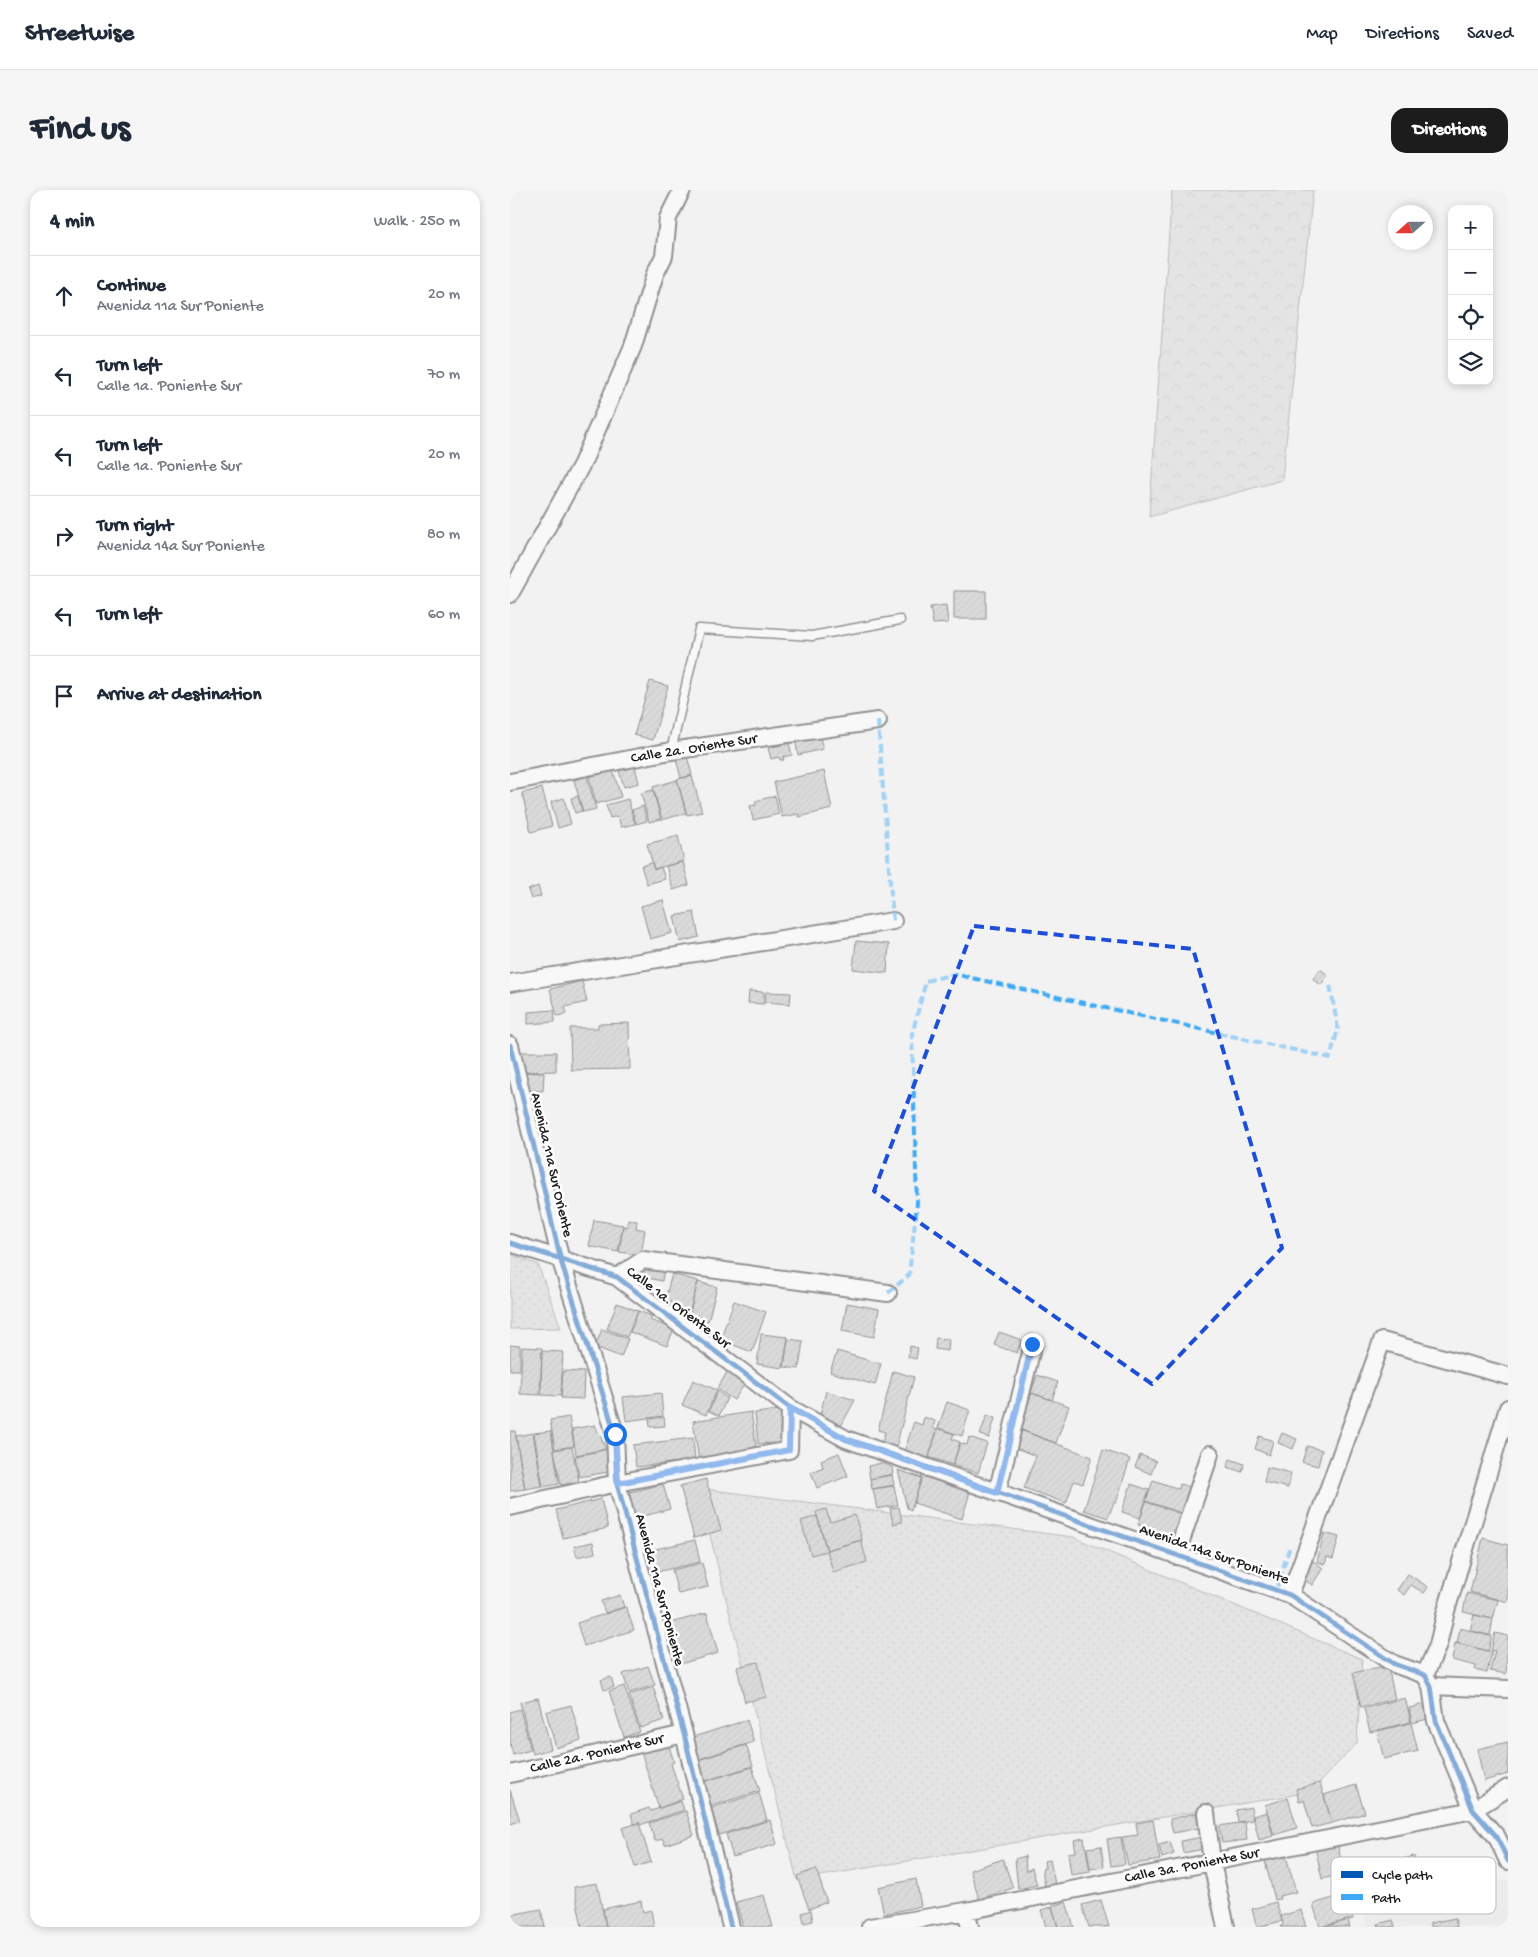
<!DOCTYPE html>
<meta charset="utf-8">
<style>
body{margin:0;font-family:"Gochi Hand",sans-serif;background:#f6f6f7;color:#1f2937}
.controls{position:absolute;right:15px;top:15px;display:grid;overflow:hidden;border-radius:10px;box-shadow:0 2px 8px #0003}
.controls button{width:45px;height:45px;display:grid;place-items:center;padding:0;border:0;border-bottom:1px solid #e0e1e3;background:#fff;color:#1f2937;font:25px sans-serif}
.compass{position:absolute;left:878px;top:15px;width:45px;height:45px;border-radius:50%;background:#fff;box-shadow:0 2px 8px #0003;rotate:249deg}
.stop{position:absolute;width:15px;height:15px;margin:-11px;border:4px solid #1a73e8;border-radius:50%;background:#fff}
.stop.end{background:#1a73e8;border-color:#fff;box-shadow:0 1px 5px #0008}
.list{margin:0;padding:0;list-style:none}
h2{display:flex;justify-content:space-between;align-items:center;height:65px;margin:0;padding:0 20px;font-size:21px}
h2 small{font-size:16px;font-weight:400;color:#747a83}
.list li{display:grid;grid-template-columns:32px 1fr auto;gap:15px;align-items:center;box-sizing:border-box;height:80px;padding:0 20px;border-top:1px solid #e0e1e3}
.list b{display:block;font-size:19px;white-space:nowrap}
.list p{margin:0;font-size:16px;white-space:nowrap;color:#747a83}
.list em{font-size:16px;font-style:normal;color:#747a83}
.icon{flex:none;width:28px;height:28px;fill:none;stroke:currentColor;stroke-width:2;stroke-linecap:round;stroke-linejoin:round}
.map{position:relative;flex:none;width:998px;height:1737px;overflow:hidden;border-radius:15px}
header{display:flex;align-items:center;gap:30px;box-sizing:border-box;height:70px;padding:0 25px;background:#fff;border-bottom:1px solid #e0e1e3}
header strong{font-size:24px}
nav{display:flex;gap:28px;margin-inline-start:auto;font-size:18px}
.intro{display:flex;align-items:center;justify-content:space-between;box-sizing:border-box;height:120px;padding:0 30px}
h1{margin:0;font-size:35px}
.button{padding:12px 22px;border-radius:15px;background:#1c1c1c;color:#fff;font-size:18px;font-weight:700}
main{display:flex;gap:30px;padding:0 30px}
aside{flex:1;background:#fff;border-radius:15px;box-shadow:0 2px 8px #0003}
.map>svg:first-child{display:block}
.built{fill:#e2e2e2}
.grass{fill:url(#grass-dots);stroke:#777}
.forest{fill:url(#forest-crowns);stroke:#777}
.building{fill:url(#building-hatch);stroke:#1c1c1c}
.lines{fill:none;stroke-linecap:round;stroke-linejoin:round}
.service-casing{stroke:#1c1c1c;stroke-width:11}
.minor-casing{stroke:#1c1c1c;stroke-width:20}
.service{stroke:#fff;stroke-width:8}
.minor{stroke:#fff;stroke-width:16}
.quiet{stroke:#3fa9f5;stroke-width:4;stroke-dasharray:8 4;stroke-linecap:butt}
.cycleway-casing{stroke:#fff;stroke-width:8}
.cycleway{stroke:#0057b8;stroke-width:5}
.route{stroke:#1a73e8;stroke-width:6}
.marked{fill:none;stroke:#1d4ed8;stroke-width:4;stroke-dasharray:10 6;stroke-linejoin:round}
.labels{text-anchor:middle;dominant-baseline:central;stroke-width:5;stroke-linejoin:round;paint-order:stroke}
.street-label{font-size:15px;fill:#1c1c1c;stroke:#fff}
.key{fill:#fff;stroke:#bbb;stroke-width:1}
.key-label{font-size:14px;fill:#1c1c1c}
</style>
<header>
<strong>Streetwise</strong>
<nav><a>Map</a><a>Directions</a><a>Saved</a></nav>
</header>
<div class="intro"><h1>Find us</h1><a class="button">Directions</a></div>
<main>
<aside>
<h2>4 min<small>Walk · 250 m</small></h2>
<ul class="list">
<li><svg class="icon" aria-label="ahead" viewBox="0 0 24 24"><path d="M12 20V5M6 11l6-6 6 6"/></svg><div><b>Continue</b><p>Avenida 11a Sur Poniente</p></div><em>20 m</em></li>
<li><svg class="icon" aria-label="left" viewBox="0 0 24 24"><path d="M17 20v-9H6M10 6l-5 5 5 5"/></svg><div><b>Turn left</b><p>Calle 1a. Poniente Sur</p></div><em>70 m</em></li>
<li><svg class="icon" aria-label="left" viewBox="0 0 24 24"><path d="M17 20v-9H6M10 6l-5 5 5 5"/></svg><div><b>Turn left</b><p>Calle 1a. Poniente Sur</p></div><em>20 m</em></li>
<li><svg class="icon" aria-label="right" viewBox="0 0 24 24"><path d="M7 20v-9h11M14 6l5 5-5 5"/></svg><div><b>Turn right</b><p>Avenida 14a Sur Poniente</p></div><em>80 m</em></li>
<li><svg class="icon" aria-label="left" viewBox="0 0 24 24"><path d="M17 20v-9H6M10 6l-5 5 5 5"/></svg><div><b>Turn left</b></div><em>60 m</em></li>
<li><svg class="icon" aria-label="arrive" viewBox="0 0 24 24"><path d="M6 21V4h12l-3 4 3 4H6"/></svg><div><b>Arrive at destination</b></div></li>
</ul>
</aside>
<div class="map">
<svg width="998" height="1737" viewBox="0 0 998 1737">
<defs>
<pattern id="grass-dots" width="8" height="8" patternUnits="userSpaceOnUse" patternTransform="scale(1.25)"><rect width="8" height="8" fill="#d2d2d2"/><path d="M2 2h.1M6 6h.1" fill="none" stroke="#b4b4b4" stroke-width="1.8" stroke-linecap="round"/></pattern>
<pattern id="forest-crowns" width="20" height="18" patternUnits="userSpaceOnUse" patternTransform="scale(1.25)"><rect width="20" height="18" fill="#d2d2d2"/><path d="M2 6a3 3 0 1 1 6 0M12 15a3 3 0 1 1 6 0" fill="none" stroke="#b4b4b4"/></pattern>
<pattern id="building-hatch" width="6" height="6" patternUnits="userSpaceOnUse" patternTransform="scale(1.25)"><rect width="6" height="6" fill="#bdbdbd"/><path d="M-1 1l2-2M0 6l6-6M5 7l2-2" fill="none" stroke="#a2a2a2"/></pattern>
</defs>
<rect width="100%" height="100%" fill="#f2f2f2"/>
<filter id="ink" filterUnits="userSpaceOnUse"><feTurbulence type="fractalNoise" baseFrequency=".02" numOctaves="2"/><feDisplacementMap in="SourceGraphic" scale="10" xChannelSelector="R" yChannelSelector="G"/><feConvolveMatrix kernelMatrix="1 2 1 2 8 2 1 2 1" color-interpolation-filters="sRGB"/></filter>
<g filter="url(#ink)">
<!-- built -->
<path class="built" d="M998,1689v48h-141l-2,-11z"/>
<!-- grass -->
<path class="grass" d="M0,1064l28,11 23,63 -51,1z
M188,1298l375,49 289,122 -5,84 -47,49 -513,88z"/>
<!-- forest -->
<path class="forest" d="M662,0h141l-31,290 -133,37z"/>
<!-- building -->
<path class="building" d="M444,401h32v28h-32z
M436,415l2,18 -15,1 -3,-17z
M140,491l18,5 -15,54 -19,-5z
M309,544l4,15 -25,6 -3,-16z
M279,553l3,12 -9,2 1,3h-4l-1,-3 -8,2 -3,-11z
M177,566l5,19 -11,3 -5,-19z
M125,577l4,16 -15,4 -5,-16z
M103,580l8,27 -25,7 -7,-27z
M314,581l8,38 -33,8v-3l-17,3 -8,-35z
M77,586l9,33 -13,3 -9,-32z
M182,586l10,36 -15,3 -10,-36z
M167,590l9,33 -24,7 -9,-33z
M32,598l10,38 -21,6 -9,-39z
M143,600l8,29 -12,3 -8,-29z
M68,606l4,15 -7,2 -4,-15z
M265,606l4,18 -26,6 -3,-14 6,-1 -1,-4z
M54,608l7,26 -13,4 -7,-26z
M118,609l7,25 -14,3 -3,-11 -8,2 -4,-13z
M133,616l4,15 -11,3 -4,-14z
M168,646l6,25 -30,8 -7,-25z
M173,672l6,23 -16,5 -7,-24z
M142,673l2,7 7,-3 4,12 -18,5 -6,-18z
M28,696l3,10 -10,3 -3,-9z
M153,710l9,33 -22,6 -9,-33z
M184,722l5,25 -19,5 -6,-26z
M346,751l33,3 -2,29 -34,-4z
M810,779l8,6 -7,10 -8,-6z
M72,791l5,21 -22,5 2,7 -10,2 -7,-27z
M239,801l15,1v12l-16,-1z
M256,802l25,1 -1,11 -25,-2z
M44,820l1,12 -27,2v-12z
M119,833l1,46 -59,1 -1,-42h28v-4z
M10,862h36v19l-35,1z
M10,882l24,1 -1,18h-19z
M118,1029l9,2 -1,7 9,2 -4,25 -22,-3 4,-26 4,1z
M84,1030l29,5 -5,27 -29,-6z
M136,1075l18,4 -2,12 -19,-4z
M162,1084l26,7 -9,33 -20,-5 2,-7 -6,-3z
M188,1092l19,5 -9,34 -19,-5z
M224,1111l32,11 -14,40 -32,-12z
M107,1113l21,8 -11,26 -20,-8z
M337,1113l32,6 -5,28 -32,-6z
M128,1121l14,5 -2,4 24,9 -7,17 -37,-14z
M92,1139l26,10 -7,18 -26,-10z
M489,1142l23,8 -5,13 -23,-8z
M251,1144l27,3 -5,31 -26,-4z
M426,1148l13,1 -1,12 -13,-2z
M278,1149l15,2 -4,28 -15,-2z
M0,1155l10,1v24h-10z
M400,1156l8,2 -2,11 -8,-2z
M12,1157l20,1 -2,47 -20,-1z
M32,1161l21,1 -2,44 -20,-1z
M327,1161l44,13 -6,21 -45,-13z
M219,1179l18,11 -13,20 -17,-11z
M53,1181l21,1 -1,27 -22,-1z
M383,1181l21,6 -18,70 -14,-4 3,-11 -7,-2z
M527,1185l21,7 -6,18 -21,-7z
M183,1190l24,10 -11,25 -24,-10z
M207,1201l10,7 -8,18 -10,-5z
M316,1201l29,9 -15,28 -20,-13z
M151,1203l2,23 -37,5 -3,-24z
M522,1203l37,13 -13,37 -37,-14z
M437,1212l23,8 -8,26 -24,-8z
M270,1220l4,40 -11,1 -1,-8 -14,1 -3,-31z
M241,1222l6,40 -58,9 -6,-40z
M477,1225l8,3 -6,20 -9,-3z
M59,1227l5,29 -19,3 -5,-29z
M154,1227l1,9 -15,1 -1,-8z
M414,1227l11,4 -2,7 4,2 -9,30 -24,-8 10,-30 8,3z
M85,1235l11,24 -30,6 -4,-26z
M428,1238l16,6 -2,5 8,3 -7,23 -24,-8z
M510,1240l72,27 -9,27 -9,-3 -8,22 -42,-15 12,-32 -23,-9z
M0,1241h5l10,58 -15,2z
M41,1241l8,53 -16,3 -9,-54z
M23,1243l9,53 -17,3 -9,-53z
M772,1243l15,6 -4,10 -15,-6z
M749,1246l14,5 -4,14 -14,-6z
M459,1247l18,6 -9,30 -25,-8 7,-22 7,2z
M183,1248l2,22 -59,7 -3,-22z
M797,1256l15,4 -4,16 -16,-4z
M62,1257l7,35 -18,3 -7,-35z
M99,1259l5,22 -35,6 -4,-21z
M593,1260l27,9 -14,44 -2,-1 -6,16 -24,-8z
M329,1263l9,23 -31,12 -6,-16 12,-5 -2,-7z
M630,1265l16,6 -5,13 -16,-7z
M720,1269l14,5 -2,8 -15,-5z
M372,1273l10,4 1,7 -23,5 -2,-13z
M757,1277l24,6 -3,15 -24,-6z
M388,1280l24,8 -11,32 -4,-2z
M382,1285l2,10 -22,4 -2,-10z
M412,1286l48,16 -8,27 -48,-16z
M196,1289l15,51 -27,8 -14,-52z
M643,1290l26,9 1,-5 16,5 -9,26 -41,-14z
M153,1294l7,25 -37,10 -7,-26z
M621,1294l18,6 -9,28 -18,-6z
M384,1296l4,19 -21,4 -4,-20z
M91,1309l7,29 -45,10 -7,-28z
M636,1312l41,14 -9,26 -33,-12 1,-2 -8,-3z
M389,1317l3,15 -9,2 -3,-16z
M316,1319l4,13 25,-7 7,25 -35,10 -11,-38z
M307,1326l10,35 -16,4 -10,-34z
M814,1343l15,4 -6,22 -6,-2 -2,7 -8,-2z
M973,1348l25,7v57l-38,-10z
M185,1350l5,22 -52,12 -5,-22z
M351,1350l6,22 -34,10 -6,-22z
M83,1352l2,11 -18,4 -3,-11z
M803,1371l10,7 -11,17 -10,-7z
M192,1373l6,24 -30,7 -6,-24z
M898,1384l20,13 -4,6 -13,-8 -7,10 -7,-5z
M957,1403l31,7 -5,19 -30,-7z
M110,1405l4,12 -19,6 -4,-12z
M116,1417l8,23 -50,16 -7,-23z
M197,1423l11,40 -38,11 -10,-41z
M964,1425l19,4 -3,17 -20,-5z
M950,1438l32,8 -4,15 -31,-8z
M985,1443l13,3 -2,38 -16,-3 5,-20 -4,-1z
M945,1453l37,9 -5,21 -12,-3 1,-4 -24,-6z
M248,1472l8,35 -21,5 -8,-35z
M138,1476l7,19 -26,8 -6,-19z
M869,1477l10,4 6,28 -34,8 -8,-34z
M101,1487l3,10 -10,3 -3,-10z
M114,1496l16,46 -16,5 -15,-46z
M143,1497l11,33 -24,8 -11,-33z
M28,1508l13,51 -18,5 -13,-52z
M895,1508l6,24 -41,10 -6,-24z
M919,1513l3,15 -20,5 -3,-15z
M61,1515l10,35 -25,8 -10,-36z
M10,1519l11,41 -18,5 -3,-11v-32z
M237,1530l7,22 -55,17 -6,-22z
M901,1533l7,28 -34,8 -7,-28z
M998,1552v32l-24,7 -7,-32z
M158,1553l6,19 -3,2 12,35 -24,9 -18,-56z
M236,1555l7,21 -48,15 -7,-21z
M242,1577l8,24 -49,15 -8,-24z
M810,1593l12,40 -20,5 -8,-28 -5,1 -3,-12z
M846,1595l9,28 -33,10 -8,-28z
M0,1600l10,31 -10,3z
M249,1603l8,27 -48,15 -8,-27z
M778,1608l9,30 -23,7 -9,-30z
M171,1611l3,9 -44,15 -1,-3 -5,2 -3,-10 18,-6 2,3z
M741,1617l2,13 -15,2 -2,-12z
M176,1621l8,24 -29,10 -2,-6 -8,2 -6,-18z
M757,1622l6,24 -14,4 -6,-24z
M686,1623l3,15 -26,5 -3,-14z
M260,1630l7,24 -44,13 -7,-23z
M643,1630l7,40 -32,5 -6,-28 16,-2 -2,-12z
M735,1632l2,18 -25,3 -3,-17z
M129,1633l12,39 -16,5 -13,-39z
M611,1647l4,27 -14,2 -4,-27z
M692,1647l2,12 -21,4 -2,-12z
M574,1648l6,34 -19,3 -3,-22 8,-1 -2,-12z
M827,1651l6,28 -9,2 1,5 -13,3 -7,-33z
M660,1652l4,12 -12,4 -3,-13z
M591,1656l3,21 -14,2 -3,-21z
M515,1666l1,15 6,-3 5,17 -19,4 -3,-30z
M776,1666l10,36 -17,4 1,3 -5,1 -10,-39z
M904,1666l9,36 -36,10 -10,-36z
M493,1669l10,29 -34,11 -9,-29z
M540,1670l5,24 -10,2 -3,-17 3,-1 -1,-7z
M306,1679l11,33 -18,7 -12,-33z
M406,1689l5,27 -37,8 -6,-27z
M87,1693l9,44h-24l-8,-40z
M836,1704l7,25 -33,8 -7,-23z
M254,1705l9,32h-30l-7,-25z
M591,1710l8,27h-20l-7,-22z
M131,1711l2,11 8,-2 3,17h-48l-3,-18z
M556,1712l8,25h-16l-6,-21z
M766,1712l6,19 -25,6 -5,-18z
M542,1717l6,20h-12l-5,-17z
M31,1719l4,18h-35v-12z
M301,1720l2,11 -9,2 -2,-10z
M791,1720l5,17h-25l2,-3 -2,-8z
M945,1728l2,9h-27v-4z
M838,1730l2,7h-26z
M883,1730l2,7h-16l-1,-3z"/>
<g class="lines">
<defs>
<path id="service" d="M161,561l28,-122 113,7 88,-16"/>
<path id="minor" d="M0,404l72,-130 51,-118 22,-72 9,-18 4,-38 14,-28
M0,592l161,-31 207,-30
M0,793l383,-62
M0,855l51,216 54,172 2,50 67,251 47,193
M0,1053l107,34 173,131 56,31 444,156 104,69 31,11 6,11 5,35 37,89 24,27 11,24
M107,1087l26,-17 245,33
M487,1303l36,-149
M0,1317l107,-24 172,-33 1,-42
M666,1366l34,-102
M780,1405l92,-254 126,35
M915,1485l13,-30 8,-34 62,-203
M921,1496l77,3
M0,1584l174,-40
M696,1623l6,50 14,64
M456,1721l4,16
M360,1737l96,-16 507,-101 35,-22"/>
</defs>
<!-- service casing -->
<use href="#service" class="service-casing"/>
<!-- minor casing -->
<use href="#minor" class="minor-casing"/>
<!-- service -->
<use href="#service" class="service"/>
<!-- minor -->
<use href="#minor" class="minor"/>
<!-- quiet -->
<path class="quiet" d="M368,531l15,200
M378,1103l21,-18 8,-72 -5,-169 14,-53 28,-7 376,84 8,-29 -8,-44
M766,1400l14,-44"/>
<defs>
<path id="cycleway" d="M0,855l51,216 54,172 2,50 67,251 47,193
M0,1053l107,34 173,131 56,31 444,156 104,69 31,11 6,11 5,35 37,89 24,27 11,24"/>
</defs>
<!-- cycleway casing -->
<use href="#cycleway" class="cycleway-casing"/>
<!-- cycleway -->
<use href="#cycleway" class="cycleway"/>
</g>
</g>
<g class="lines" filter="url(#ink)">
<!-- route -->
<path class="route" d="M105,1244l3,49 171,-33 1,-42 56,31 151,54 35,-149"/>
</g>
<!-- marked area -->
<path d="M0 0H998V1737H0ZM464,736l219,23 89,299 -130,136 -278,-193z" fill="#f2f2f2" fill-opacity=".55" fill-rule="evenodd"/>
<path class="marked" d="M464,736l219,23 89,299 -130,136 -278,-193z"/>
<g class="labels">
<!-- street labels -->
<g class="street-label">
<text transform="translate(184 559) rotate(-9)">Calle 2a. Oriente Sur</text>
<text transform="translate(41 975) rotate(77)">Avenida 11a Sur Oriente</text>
<text transform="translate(168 1118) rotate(37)">Calle 1a. Oriente Sur</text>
<text transform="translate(704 1365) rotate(19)">Avenida 14a Sur Poniente</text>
<text transform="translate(149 1400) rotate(75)">Avenida 11a Sur Poniente</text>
<text transform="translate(87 1564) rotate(-13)">Calle 2a. Poniente Sur</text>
<text transform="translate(682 1676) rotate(-11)">Calle 3a. Poniente Sur</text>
</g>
</g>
<!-- legend -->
<rect x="821" y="1667" width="165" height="57" rx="8" class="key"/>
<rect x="831" y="1681" width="22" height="7" fill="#0057b8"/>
<rect x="831" y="1704" width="22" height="6" fill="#3fa9f5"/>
<g class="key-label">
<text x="862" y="1689">Cycle path</text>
<text x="862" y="1712">Path</text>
</g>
</svg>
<div class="controls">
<button>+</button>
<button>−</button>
<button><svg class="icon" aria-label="locate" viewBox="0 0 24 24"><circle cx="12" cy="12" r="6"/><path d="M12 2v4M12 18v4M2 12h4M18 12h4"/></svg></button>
<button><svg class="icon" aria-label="layers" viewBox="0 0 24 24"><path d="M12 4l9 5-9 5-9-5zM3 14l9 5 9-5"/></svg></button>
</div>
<svg class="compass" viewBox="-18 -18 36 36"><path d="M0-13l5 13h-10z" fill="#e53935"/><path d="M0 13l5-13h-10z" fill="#747a83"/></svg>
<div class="stop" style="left:105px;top:1244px"></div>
<div class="stop end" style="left:522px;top:1154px"></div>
</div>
</main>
